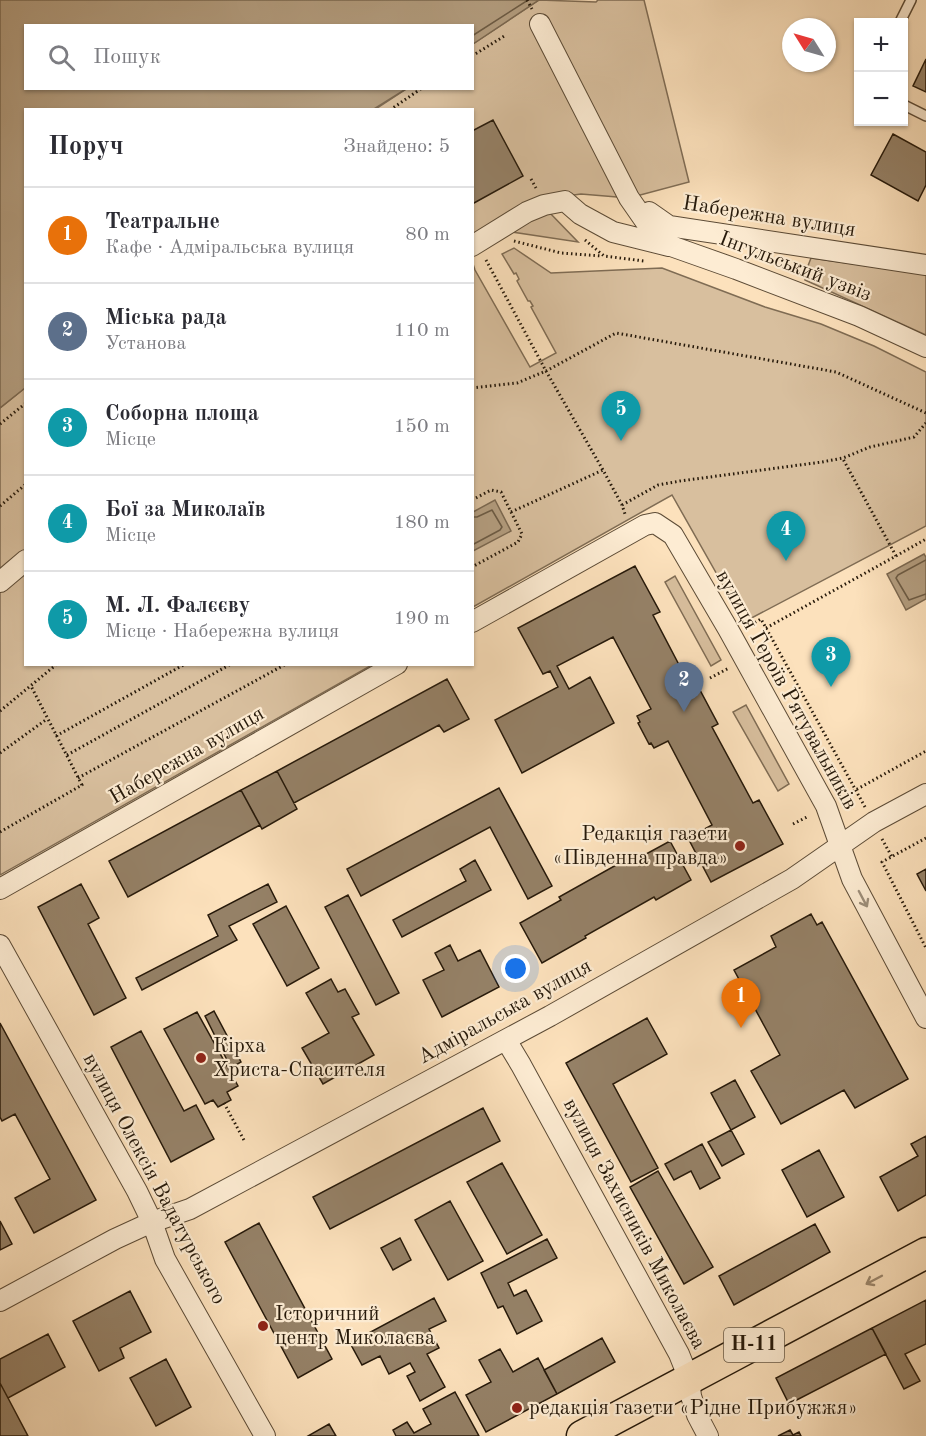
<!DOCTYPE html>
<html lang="uk">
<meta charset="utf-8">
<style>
body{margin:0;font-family:"Old Standard TT",serif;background:#f7f7f7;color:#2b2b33}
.controls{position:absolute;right:18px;top:18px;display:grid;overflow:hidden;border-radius:0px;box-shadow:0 2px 4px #0004}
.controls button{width:54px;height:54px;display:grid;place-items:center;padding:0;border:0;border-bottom:2px solid #e1e1e2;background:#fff;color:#2b2b33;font:30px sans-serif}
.compass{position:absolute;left:782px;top:18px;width:54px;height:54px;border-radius:50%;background:#fff;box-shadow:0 2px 4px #0004;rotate:307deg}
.you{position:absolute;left:516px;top:969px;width:21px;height:21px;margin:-15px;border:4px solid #fff;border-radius:50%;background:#1a73e8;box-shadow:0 0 0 9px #1a73e833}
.badge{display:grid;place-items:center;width:39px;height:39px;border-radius:50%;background:#db2777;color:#fff;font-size:20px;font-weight:700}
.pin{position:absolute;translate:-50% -50px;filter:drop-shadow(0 2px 3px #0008)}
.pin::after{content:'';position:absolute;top:32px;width:21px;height:18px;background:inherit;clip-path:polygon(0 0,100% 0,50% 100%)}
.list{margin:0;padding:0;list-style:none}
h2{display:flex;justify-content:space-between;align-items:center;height:78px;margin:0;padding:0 24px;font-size:26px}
h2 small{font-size:20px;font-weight:400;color:#7c7c81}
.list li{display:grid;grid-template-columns:39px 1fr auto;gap:18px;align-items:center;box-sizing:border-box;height:96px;padding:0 24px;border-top:2px solid #e1e1e2}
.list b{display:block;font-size:22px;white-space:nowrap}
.list p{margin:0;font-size:20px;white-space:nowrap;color:#7c7c81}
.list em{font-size:20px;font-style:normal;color:#7c7c81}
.icon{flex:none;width:33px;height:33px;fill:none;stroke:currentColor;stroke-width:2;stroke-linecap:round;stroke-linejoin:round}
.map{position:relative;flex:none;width:926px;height:1436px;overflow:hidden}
.search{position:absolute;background:#fff;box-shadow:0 2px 4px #0004;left:24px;top:24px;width:450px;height:66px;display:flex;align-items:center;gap:15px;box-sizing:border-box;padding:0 21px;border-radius:0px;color:#7c7c81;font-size:22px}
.panel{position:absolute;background:#fff;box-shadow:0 2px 4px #0004;left:24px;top:108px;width:450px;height:558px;border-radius:0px}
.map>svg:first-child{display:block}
.green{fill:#d8bf9e;stroke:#7f6c54;stroke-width:1.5}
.water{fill:#b39d7f;stroke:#7b6850;stroke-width:1.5}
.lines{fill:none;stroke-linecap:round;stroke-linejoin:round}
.shore{stroke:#6c5b44;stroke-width:1.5}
.building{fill:#958167;stroke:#26190a;stroke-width:1.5}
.lane-casing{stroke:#5c4b36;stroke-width:12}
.street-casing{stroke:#5c4b36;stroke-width:22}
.primary-casing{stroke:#26190a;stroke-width:33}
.path{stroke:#26190a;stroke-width:3;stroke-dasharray:1.5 3;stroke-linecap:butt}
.lane{stroke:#fdecd3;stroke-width:9}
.street{stroke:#fdecd3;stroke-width:20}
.primary{stroke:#fce1bc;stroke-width:30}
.oneway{stroke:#9c8d79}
.oneway2{stroke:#9c876c}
.poi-dot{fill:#8f2418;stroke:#fdecd3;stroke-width:2}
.labels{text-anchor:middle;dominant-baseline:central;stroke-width:4.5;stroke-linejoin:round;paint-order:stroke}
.shield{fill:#fdecd3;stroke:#665846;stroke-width:1.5}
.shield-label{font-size:20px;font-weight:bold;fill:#26190a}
.street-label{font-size:21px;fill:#26190a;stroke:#fdecd3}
.poi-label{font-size:21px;fill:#26190a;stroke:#fdecd3;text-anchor:start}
</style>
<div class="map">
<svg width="926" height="1436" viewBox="0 0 926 1436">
<rect width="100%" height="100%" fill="#fce1bc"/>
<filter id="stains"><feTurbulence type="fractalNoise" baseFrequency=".00333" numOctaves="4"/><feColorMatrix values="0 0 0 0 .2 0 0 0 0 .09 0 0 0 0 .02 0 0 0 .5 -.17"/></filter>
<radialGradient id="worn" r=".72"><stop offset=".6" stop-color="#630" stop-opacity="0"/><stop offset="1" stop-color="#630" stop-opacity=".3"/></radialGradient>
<!-- green -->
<path class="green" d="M539,0l57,2 2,-2h46l45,182 -60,16 -48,-4 -44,6 -64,41 -1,-131h-98l32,-21 66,-1 1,-44z
M548,211l30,31 -66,-10z
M514,248l37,25 111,-5 103,39 56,17 53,22 52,26v154l-182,96 -72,-127 -199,112 -1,-346 3,9 55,97 26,-14 -25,-46 2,-1 -3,-5h-2l-11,-20 2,-2 -3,-6 -2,1 -12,-20z
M811,258l115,16v61l-121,-55 1,-9z
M25,388l1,276 346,1 -372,210v-467z
M675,576l46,84 -10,6 -46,-84z
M746,705l43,79 -11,7 -45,-79z"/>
<!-- water -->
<path class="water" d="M0,0h539l-66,44 -1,-18h-446v62l380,1 -32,20 -348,1 -1,278 -25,20z
M495,500l16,31 -38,20v-39z
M924,554l2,3v42l-20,11 -19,-36z"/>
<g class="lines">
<!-- shore -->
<path class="shore" d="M472,36l56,-36
M472,517h5l15,-7 10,17 -2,3 -28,15
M926,560l-28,15 -2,3 13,22 17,-6"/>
</g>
<!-- building -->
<path class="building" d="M926,59v33l-13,-6z
M493,120l30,56 -49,27 -2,-2v-70z
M893,134l33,18v33l-8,16 -47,-26z
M635,566l25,46 -7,3 34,65 6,-3 25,47 -6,3 41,76 6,-3 24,44 -72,38 -23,-44 24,-13 -44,-84 -14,7 -3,-5 -2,1 -11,-21 2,-1 -3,-6 14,-7 -38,-72 -56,29 12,23 21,-12 24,46 -92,50 -27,-53 63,-33 -8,-16 -7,3 -25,-46z
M447,679l22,40 -25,13 -5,-7 -145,78 -17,-32z
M277,771l20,38 -35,20 -21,-39z
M499,788l53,98 -24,13 -38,-72 -129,69 -14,-27z
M241,790l19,35 -132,72 -19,-36z
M670,841l21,39 -35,20 -2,-3 -69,39 1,2 -44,25 -22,-40 41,-23 -2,-3 75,-42 3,4z
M475,860l16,30 -89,47 -9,-17 73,-39 -6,-12z
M926,869v22l-9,-17z
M81,884l18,34 -11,6 38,74 -32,17 -56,-108z
M268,884l9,18 -48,24 8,14 -95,50 -6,-12 82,-42 -10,-21z
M348,895l51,98 -23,12 -51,-98z
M286,906l33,62 -32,18 -34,-62z
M811,914l6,11 5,-3 86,157 -53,29 -11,-18 -63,34 -30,-53 29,-16 -46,-85 42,-23 -5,-11z
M450,945l8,16 22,-11 19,37 -57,30 -19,-37 21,-10 -9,-17z
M331,979l7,13 7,-3 14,25 -7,3 22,38 -51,29 -21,-36 27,-15 -23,-40z
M214,1011l27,51 -10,6 -26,-52z
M197,1012l41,74 -11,6 4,8 -13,7 -5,-7 -8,4 -41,-75z
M647,1018l20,36 -54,30 45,84 -27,14 -65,-119z
M0,1023l96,177 -62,33 -19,-35 35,-19 -35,-65 -13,7 -2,-4z
M141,1031l43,80 12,-6 18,34 -43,23 -60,-115z
M735,1080l20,37 -24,13 -20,-37z
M483,1108l17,33 -170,88 -17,-32z
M731,1130l13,24 -22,12 -14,-24z
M926,1136v59l-28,16 -18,-34 38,-21 -7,-12z
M702,1144l18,34 -20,11 -9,-18 -17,9 -9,-16z
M819,1150l25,47 -37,20 -25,-47z
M502,1163l40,72 -35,19 -40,-72z
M658,1171l55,96 -29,17 -54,-97z
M450,1201l33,60 -35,19 -33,-60z
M0,1221l12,23 -12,6z
M259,1223l73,136 -34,19 -73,-136z
M815,1224l15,28 -96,53 -15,-29z
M400,1238l11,22 -18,10 -12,-22z
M547,1239l10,19 -49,25 6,13 12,-6 16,31 -25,13 -14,-28 -5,2 -17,-35z
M130,1291l21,41 -31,16 4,10 -25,13 -26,-50z
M434,1298l12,23 -17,8 10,19 -12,6 18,33 -25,14 -13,-25 8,-4 -5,-9 -21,11 -9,-18 -18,9 -12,-22z
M926,1300v44l-21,10 15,27 -16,8 -32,-61z
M872,1328l14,26 -97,50 -13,-26z
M48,1334l17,33 -57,31 -8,-15v-24z
M602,1338l13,24 -58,32 -13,-24z
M500,1349l13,23 25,-14 19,36 -71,38 -20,-37 25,-13 -12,-22z
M166,1359l25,48 -35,19 -26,-48z
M0,1383l8,15 20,38h-28z
M455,1392l24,44h-83l-3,-6 14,-8 7,11 17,-9 -8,-15z
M329,1424l7,12h-28z
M790,1430l3,5 6,-3 2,4h-23z"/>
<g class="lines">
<defs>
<path id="lane" d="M900,22l11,-22
M904,105l22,11"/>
<path id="street" d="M540,24l89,174 16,23 26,25 65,23 123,47 67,31
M649,212l20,14 257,39
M472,246l55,-34 17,-7 21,-4 15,13 33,18 56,14
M0,582l26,-22
M472,622l173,-97 10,-2 18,12 55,94 98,177 26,73 74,139
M0,889l397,-225
M0,945l137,246 15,31 13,37 100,177
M506,1040l15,25 158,289 10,25 2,17 6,19 11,21
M0,1301l115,-62 37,-17 38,-13 360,-193 242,-137 82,-57 52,-28"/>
<path id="primary" d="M582,1436l344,-183"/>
</defs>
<!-- lane casing -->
<use href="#lane" class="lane-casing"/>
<!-- street casing -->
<use href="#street" class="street-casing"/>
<!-- primary casing -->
<use href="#primary" class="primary-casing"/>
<!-- path -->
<path class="path" d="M527,0l5,9
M472,56l34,-21
M390,110l32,-22
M531,179l5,9
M585,240l19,16 40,5
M514,241l47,12 41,3
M486,260l60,111 57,99 19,35 3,9
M472,388l45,-5 29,-12 70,-38 220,39 90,41
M0,424l26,-21
M472,500l19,-10 10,2 21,42 -4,8 -46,25
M622,505l36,-20 22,-4 142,-19 21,-4 27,-11 44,-10 12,-14
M0,506l26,-22
M511,512l92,-42
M896,556l30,-17
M747,627l14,-8 104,188
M766,628l130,-72 -53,-97
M710,678l19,-10
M0,711l57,-47
M56,736l129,-72
M0,753l47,-34
M67,755l164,-91
M78,778l208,-114
M841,798l85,-47
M793,824l16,-8
M0,832l82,-47 -51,-99
M926,838l-44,24 44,86
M882,839l10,18
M224,1103l21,39"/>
<!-- lane -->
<use href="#lane" class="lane"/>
<!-- street -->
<use href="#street" class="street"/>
<!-- primary -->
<use href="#primary" class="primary"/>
</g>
<!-- one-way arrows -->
<defs><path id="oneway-shaft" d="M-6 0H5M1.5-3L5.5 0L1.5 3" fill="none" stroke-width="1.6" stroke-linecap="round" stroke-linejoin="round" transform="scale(1.5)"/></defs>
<use class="oneway" href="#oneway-shaft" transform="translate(863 899) rotate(62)"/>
<use class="oneway2" href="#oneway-shaft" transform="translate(874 1280) rotate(152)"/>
<!-- markers -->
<g class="poi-dot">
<circle cx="740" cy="846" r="6"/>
<circle cx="201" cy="1058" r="6"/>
<circle cx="263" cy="1326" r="6"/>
<circle cx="517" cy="1408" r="6"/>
</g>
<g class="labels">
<!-- shield labels -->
<rect class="shield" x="724" y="1328" width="60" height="34" rx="4.5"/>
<g class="shield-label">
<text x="754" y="1345">Н-11</text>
</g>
<!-- street labels -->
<g class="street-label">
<text transform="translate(769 217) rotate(9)">Набережна вулиця</text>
<text transform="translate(795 267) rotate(21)">Інгульський узвіз</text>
<text transform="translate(786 690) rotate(61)">вулиця Героїв Рятувальників</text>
<text transform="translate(187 756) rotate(-30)">Набережна вулиця</text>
<text transform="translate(505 1012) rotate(-29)">Адміральська вулиця</text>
<text transform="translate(154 1179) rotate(62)">вулиця Олексія Вадатурського</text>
<text transform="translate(634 1224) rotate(62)">вулиця Захисників Миколаєва</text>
</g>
<!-- poi labels -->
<g class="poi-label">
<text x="728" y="834" text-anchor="end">Редакція газети<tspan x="728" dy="24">«Південна правда»</tspan></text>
<text x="213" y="1046">Кірха<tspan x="213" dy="24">Христа-Спасителя</tspan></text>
<text x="275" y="1314">Історичний<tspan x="275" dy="24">центр Миколаєва</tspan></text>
<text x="529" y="1408">редакція газети «Рідне Прибужжя»</text>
</g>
</g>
<rect width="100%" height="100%" filter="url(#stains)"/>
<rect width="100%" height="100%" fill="url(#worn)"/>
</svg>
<div class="controls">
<button>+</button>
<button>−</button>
</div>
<svg class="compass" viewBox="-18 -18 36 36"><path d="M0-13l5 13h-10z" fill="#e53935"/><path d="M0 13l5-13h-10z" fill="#7c7c81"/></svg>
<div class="you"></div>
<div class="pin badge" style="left:741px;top:1028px;background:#e8710a">1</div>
<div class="pin badge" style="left:684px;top:712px;background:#5c6f8a">2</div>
<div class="pin badge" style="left:831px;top:687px;background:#0f9aa8">3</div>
<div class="pin badge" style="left:786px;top:561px;background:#0f9aa8">4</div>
<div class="pin badge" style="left:621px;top:441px;background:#0f9aa8">5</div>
<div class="search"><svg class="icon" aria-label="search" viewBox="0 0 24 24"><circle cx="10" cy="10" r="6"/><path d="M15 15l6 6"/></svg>Пошук</div>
<section class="panel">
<h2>Поруч<small>Знайдено: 5</small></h2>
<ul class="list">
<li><span class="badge" style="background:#e8710a">1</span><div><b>Театральне</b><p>Кафе · Адміральська вулиця</p></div><em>80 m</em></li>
<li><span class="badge" style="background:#5c6f8a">2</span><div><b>Міська рада</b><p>Установа</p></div><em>110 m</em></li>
<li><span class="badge" style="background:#0f9aa8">3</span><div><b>Соборна площа</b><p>Місце</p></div><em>150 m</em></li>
<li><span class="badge" style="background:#0f9aa8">4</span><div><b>Бої за Миколаїв</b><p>Місце</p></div><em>180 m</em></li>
<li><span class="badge" style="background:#0f9aa8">5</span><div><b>М. Л. Фалєєву</b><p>Місце · Набережна вулиця</p></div><em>190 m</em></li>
</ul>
</section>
</div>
